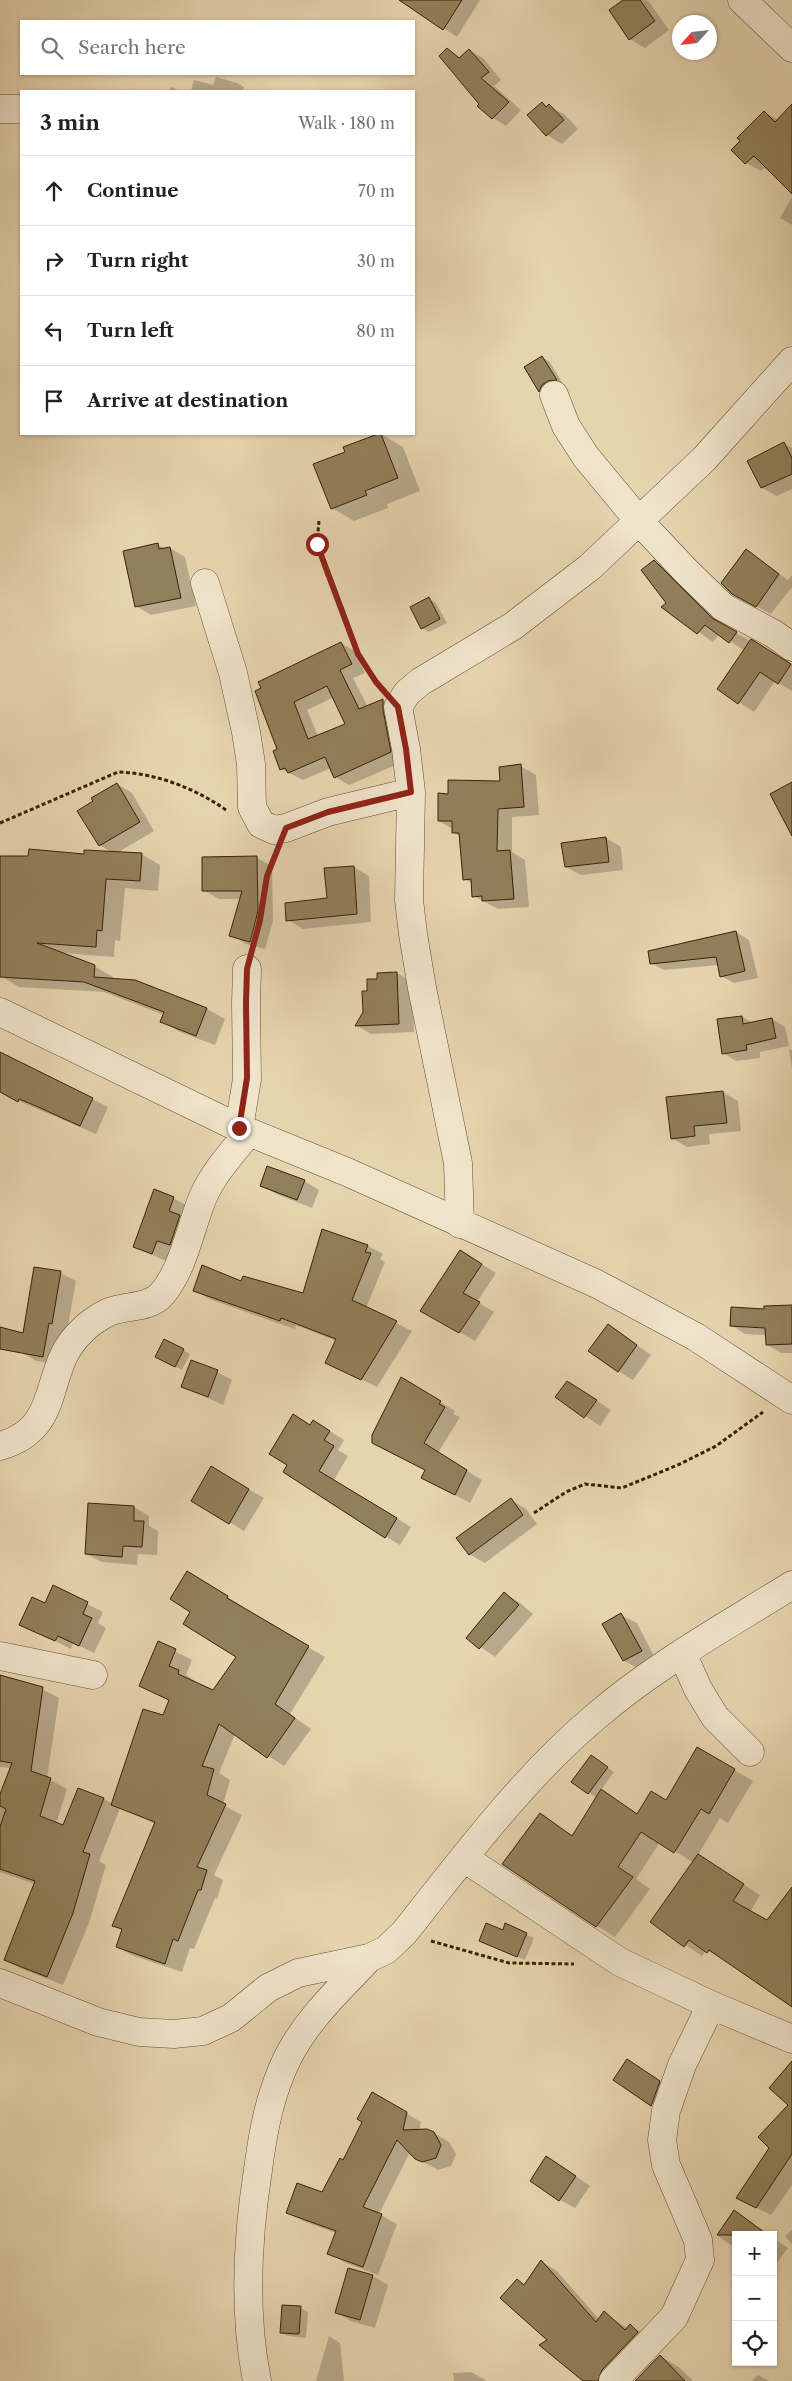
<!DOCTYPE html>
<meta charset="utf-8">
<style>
body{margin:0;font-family:"Libre Caslon Text",serif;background:#f2f2f2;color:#222}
.controls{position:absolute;right:15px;bottom:15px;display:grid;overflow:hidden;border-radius:0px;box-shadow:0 1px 4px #0004}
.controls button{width:45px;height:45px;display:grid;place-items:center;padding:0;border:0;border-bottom:1px solid #e0e0e0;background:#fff;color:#222;font:25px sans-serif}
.compass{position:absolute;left:672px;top:15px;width:45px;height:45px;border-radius:50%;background:#fff;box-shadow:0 1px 4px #0004;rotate:243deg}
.stop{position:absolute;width:15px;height:15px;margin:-11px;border:4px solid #8f2418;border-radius:50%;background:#fff}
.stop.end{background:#8f2418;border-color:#fff;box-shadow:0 1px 5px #0008}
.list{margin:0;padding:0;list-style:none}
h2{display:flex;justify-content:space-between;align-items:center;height:65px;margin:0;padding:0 20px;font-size:21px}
h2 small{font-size:16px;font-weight:400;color:#767676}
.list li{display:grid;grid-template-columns:32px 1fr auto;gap:15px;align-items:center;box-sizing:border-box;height:70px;padding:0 20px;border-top:1px solid #e0e0e0}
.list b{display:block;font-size:19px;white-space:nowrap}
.list em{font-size:16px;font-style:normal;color:#767676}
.icon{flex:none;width:28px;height:28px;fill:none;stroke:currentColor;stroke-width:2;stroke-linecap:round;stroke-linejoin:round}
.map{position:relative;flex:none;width:792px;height:2381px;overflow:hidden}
.search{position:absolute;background:#fff;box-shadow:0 1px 4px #0004;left:20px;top:20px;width:395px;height:55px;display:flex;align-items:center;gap:12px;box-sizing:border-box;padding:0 18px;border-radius:0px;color:#767676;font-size:19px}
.panel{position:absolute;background:#fff;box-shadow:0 1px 4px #0004;left:20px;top:90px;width:395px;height:345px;border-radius:0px}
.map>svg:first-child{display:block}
.shadow{fill:#0003;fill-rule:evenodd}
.building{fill:#927f5b;stroke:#382200;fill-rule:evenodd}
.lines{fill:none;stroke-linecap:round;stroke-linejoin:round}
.minor-casing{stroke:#644e2c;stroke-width:29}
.path{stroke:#382200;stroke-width:3;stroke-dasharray:4 2.5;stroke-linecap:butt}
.minor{stroke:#efe3cb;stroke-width:28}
.route{stroke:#8f2418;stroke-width:6}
</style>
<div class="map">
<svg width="792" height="2381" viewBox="0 0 792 2381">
<rect width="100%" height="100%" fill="#e6d4af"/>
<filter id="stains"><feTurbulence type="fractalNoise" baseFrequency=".004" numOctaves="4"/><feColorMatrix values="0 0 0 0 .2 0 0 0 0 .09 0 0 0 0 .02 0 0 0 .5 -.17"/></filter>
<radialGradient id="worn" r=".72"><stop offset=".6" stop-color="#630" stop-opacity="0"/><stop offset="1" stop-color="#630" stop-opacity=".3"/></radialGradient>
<!-- shadow -->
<path class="shadow" d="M401,0h79l-23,37z
M625,0h21l3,2 20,28 -24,18 -15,-9z
M447,50l14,8 9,-7 13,7 18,22 -7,6 27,24 -15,16 -13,-8 -14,-12 2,-2z
M216,77l21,6 7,4 -1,4h-52l3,-11 19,5z
M171,87l9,4h-11z
M542,104l22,10 14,15 -16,15 -15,-9 -18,-20z
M764,112l14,8 14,-3v69l-26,-19 -5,4 -15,-8z
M792,197v28l-12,-7z
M542,357l8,5 13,22h-7l-9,11 -7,-4 -14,-23z
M381,434l22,13 17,44 -33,13 1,4 -34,13 -22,-13 15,-55z
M784,444l8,4v41l-15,7 -15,-8 -13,-27z
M158,545l8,4 4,-1 15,9 11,49 -45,9 -15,-9z
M747,551l41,29 4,-5v14l-1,-1 -20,26 -22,-12z
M654,561l15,9 58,58 65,36v27l-17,-10 -21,31 -35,-23 26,-38 -26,-17 -6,8 -50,-35 5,-3z
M429,599l7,4 11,20 -18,9 -7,-4z
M341,643l14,8 10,22 -12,5 15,29 15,-7 14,8 8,53 -56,24 -14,-8 -4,-9 -28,12 -22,-11 -2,-20 -23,-58zM334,697l12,27 -28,12 -11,-26z
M520,766l16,9 3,40 -27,2v35l13,8 4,47 -31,2 -24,-13 -1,-12 -8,-5 -4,-42 -8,-5v-3l-14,-8 10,-26 52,-13z
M117,784l15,9 22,38 -37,22 24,1 19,11 -2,26 -33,-3 -5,53 -5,-1 -1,17 -51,-4 31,13 19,11v2l94,30 18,10 -10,26 -35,-13 -18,-11 2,-6 -60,-23 -85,-5 -18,-11 -1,-119 85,-1 27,-3 -12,-8z
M606,838l15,9 2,23 -42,5 -15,-8z
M257,858l15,8 1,55 -8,28 -19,-5 -15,-9 10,-36h-22l-16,-9z
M354,867l15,9 2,46 -68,7 -15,-9 40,-21z
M736,932l13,8 9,38 -24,5 -13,-7 -2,-11 -55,5 -13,-7z
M397,973l15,9 2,50 -43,2 -15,-9 9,-13 3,-20 10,-12z
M742,1017l11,6 19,-4 13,8 4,19 -29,6v6l-24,3 -13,-8z
M789,1050h3v18z
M0,1053l108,54 -12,27 -82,-35 -14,-8z
M723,1092l15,9 3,30 -32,3 1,10 -23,3 -15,-9z
M304,1181l15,9 -7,18 -36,-14 -15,-9z
M173,1198l16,9 -21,55 -33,-15z
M323,1231l45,15 15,8 -3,5 5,3 -19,46 46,23 -35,56 -50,-25 9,-21 -40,-16 -1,4 -86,-30 -15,-9 48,-7 62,12z
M461,1251l35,22 -19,29 17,10 -19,29 -53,-31z
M60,1273l16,8 -9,50 -9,33 -22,-3 -15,-9z
M792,1306v47h-11l-14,-8 -1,-10 -21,-1 -14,-9z
M608,1325l43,30 -18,25 -15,-9z
M183,1350l7,4 -8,16 -18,-9z
M217,1372l15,8 -9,25 -41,-19z
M416,1387l39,24 -2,3 7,3 -22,36 44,27 -12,23 -47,-25 3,-8z
M582,1391l29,19 -11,16 -43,-29z
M311,1426l17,4 16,10 -6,10 10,6 -14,24 77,47 -11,18 -15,-9 -96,-71z
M212,1468l52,30 -20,33 -51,-31z
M511,1500l15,9 11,15 -52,39 -16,-9z
M89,1505l45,2 15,9v10l9,5 -1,24 -19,-1 -1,11 -35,-3 -16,-8z
M204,1582l39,25 -1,2 83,48 -35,57 21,15 -27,37 -49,-32 -16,39 11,7 -7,25 19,10 -28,60 9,5 -6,19 -2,-1 -21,51 -4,-1 -8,24 -48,-16 -17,-9 5,-17 -8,-5 41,-101 -35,-16 -21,53 7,4 -17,58 -26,62 -41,-16 -17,-9 30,-76 -35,-12v-75l11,-29 -11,-1v-91l42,13 17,9 -12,80 20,11 -11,35 7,2 41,-27 9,5 51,-87 6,-16 -30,-16 19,-42 33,17 -6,15 9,6 -1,2 19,8 25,-34z
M54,1587l49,25 -5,11 8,5 -12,25 -21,-10 -2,6 -50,-25 24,-19z
M504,1593l15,9 14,12 -38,43 -27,-19z
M621,1615l16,8 19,37 -17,9 -16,-9z
M698,1749l55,32 -25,42 -8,-5 -22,37 62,40 -10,17 17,9 25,-25v110l-66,-46 -20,-10 -4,6 -50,-34 42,-59 -34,-21 -24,37 14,10 -35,48 -18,-11 -57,-111 34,21 23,-38 -24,-16 25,-21 16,11 -13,18 37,24 29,-12z
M506,1925l28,13 -9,22 -44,-19 22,-9z
M628,2060l46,31 -7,22 -52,-34z
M373,2094l48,28 -2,9 15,2 15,9 7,12 -5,12 -13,4 -22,-12 -6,-6 -31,62 18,10 -19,51 -34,-13 -15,-9 7,-20 -33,-12 -15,-9 35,-18 21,-33 20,-40z
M792,2116v69l-21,30 -18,-9z
M561,2166l29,20 -15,22 -15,-8z
M734,2212l15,9 20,14h-33v14l-18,-13z
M792,2230v14l-7,-8z
M773,2238l15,10 -15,20z
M542,2262l15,9 42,48 6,-6 23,16 2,-3 15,8 -30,47h-30l-36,-41 -32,-60 9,5z
M349,2269l24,7 15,9 -13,43 -24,-7 -15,-9z
M301,2308l7,4 -2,26 -18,-2 -7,-4z
M329,2336l11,7 4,38h-28z
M660,2356l20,12 13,13h-57z
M471,2372l16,9h-33l-1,-8z
M758,2375l11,6h-17z"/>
<!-- building -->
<path class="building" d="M399,0h63l-19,30z
M623,0h17l15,21 -26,19 -20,-30z
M447,48l12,10 10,-9 20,23 -8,6 28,24 -17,17 -15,-13 2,-2 -40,-48z
M542,102l4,5 3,-3 15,16 -18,16 -19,-21z
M792,104v90l-38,-38 -9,8 -14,-14 9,-9 -3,-3 27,-27 11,11z
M542,356l15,24 -9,1 -6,4 -3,7 -15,-25z
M378,434h3l17,44 -33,13 2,4 -36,14 -18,-45 32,-12 -2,-5z
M784,442l8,16v16l-31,14 -14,-27z
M158,543l1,6 11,-2 11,51 -46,9 -12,-56z
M746,549l33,25 -23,33 -24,-13 -11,-11z
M654,560l58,58 25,14 -8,11 -24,-18 -8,9 -36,-27 5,-4 -25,-33z
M429,597l11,22 -19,10 -11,-22z
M751,639l40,25 -13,20 -18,-12 -22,32 -21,-15z
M341,642l11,22 -12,6 19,39 24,-10v11l8,42 -57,26 -9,-21 -37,16 -3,-5 -5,2 -7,-19 4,-2 -22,-58 6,-3 -3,-6zM327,686l18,38 -37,15 -14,-37z
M521,764l3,43 -26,2 -1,42 13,-1 4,49 -32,2v-5l-10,1 -1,-18 -8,1 -4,-47h-7v-12h-14v-28l10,1v-14l52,1 -1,-14z
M792,782v54l-22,-42z
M117,783l23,39 -41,24 -22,-35 16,-10 -2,-3z
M606,837l3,25 -44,5 -4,-24z
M29,849l55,5v-4l58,3 -2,28 -34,-2 -4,52 -5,-1 -1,17 -59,-4 58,22 -1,12 41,3 72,28 -11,28 -36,-14 4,-10 -80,-30 -84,-5v-121h28z
M257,856l1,55 -8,31 -21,-6 13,-45h-40v-34z
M354,866l3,48 -71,7 -1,-18 42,-5 -3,-30z
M736,931l9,40 -25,6 -4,-20 -66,7 -2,-13z
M397,972l2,52 -44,2 8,-14 -1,-21h5v-12h10v-6z
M742,1016l1,8 29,-6 4,20 -30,7 1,5 -25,4 -5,-35z
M0,1052l93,46 -13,28 -44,-20 -17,-7 -1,3 -18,-10z
M723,1091l4,32 -33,3 1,10 -24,3 -5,-42z
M267,1166l38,14 -8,20 -37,-14z
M154,1189l20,8 -5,14 11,4 -10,30 -13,-4 -5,13 -19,-7z
M322,1229l46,16 -3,7 6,1 -19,47 45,21 -36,59 -36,-17 11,-24 -55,-21 -1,3 -87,-30 9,-26 39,16 2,-5 60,17z
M460,1250l22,14 -19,29 17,9 -21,31 -39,-22z
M34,1267l27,4 -9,53 -3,-1 -6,34 -43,-8v-22l23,6z
M792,1305v39l-26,1 -1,-17 -35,-2 1,-19 33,2v-3z
M608,1324l29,21 -19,27 -30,-21z
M164,1339l20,10 -9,18 -20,-10z
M191,1360l27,10 -10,27 -27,-10z
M401,1377l40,24 -2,3 6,3 -21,36 43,27 -12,25 -34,-17 4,-8 -53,-27v-8z
M567,1381l30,19 -13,18 -29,-21z
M293,1414l17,11 3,-5 17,11 -6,9 10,6 -15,25 78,47 -12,20 -102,-66 4,-7 -18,-11z
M211,1466l38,23 -20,35 -38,-23z
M511,1498l12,17 -54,40 -13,-17z
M88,1503l46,3v15h10l-2,26 -19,-1 -1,11 -37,-3z
M187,1571l41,25 -1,2 82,48 -34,58 20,14 -28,40 -48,-34 -17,42 12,3 -7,26 19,9 -29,63 10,3 -6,20h-3l-20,51 -5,-2 -8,25 -49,-17 6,-18 -10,-3 43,-104 -44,-17 32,-96 20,6 6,-15 -30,-14 19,-45 18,8 -7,17 10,4 -1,4 35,16 23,-33 -53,-33 7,-12 -20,-13z
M53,1585l35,17 -5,12 9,4 -13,28 -21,-10 -3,5 -36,-16 13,-28 13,6z
M504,1592l15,13 -40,44 -13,-11z
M621,1613l21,38 -19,10 -21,-37z
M0,1675l43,12 -12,84 20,7 -11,38 23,9 15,-37 26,10 -21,54 7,2 -17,59 -26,64 -43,-17 31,-79 -35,-12v-42l6,-18 -6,-3v-12l12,-31 -12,-2z
M697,1747l38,22 -26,45 -8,-5 -27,44 -33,-21 -23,35 15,10 -37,50 -94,-63 38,-51 32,23 29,-47 36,25 14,-23 15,9z
M591,1755l17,12 -20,27 -17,-12z
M698,1854l46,30 -11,17 34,19 25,-33v120l-83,-57 -2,3 -18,-13 -5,7 -34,-25z
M486,1923l17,7 2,-7 22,10 -10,24 -38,-16z
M627,2059l33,22 -9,25 -38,-26z
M792,2061v93l-36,54 -20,-10 33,-50 -11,-11 30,-32 -19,-17z
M372,2092l35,20 -4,18 24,-1 7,3 7,13 -5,13 -14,4 -7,-3 -18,-19 -34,67 19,7 -19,53 -36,-13 9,-23 -50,-18 11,-30 25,9 18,-34 3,2 19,-38 -5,-3z
M546,2156l30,20 -17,25 -29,-20z
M734,2210l34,25h-51z
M541,2260l55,62 8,-11 21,19 5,-6 8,8 -36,38 -4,11h-15l-44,-36 8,-5 -47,-42 17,-19 7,6z
M348,2268l25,7 -13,45 -25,-7z
M282,2305l19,1 -2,28 -19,-1z
M660,2355l25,26h-50z"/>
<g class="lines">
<defs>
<path id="minor" d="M742,0l50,48
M0,109h21
M554,395l12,31 20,31 53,64 46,49 38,37 51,27 18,13
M205,583l28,90 13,59 5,32 1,43 9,17 13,6 12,-2 42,-16 83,-20
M0,1012l239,116 108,44 250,112 99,53 96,63
M239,1128l8,-49 -1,-76 1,-34
M460,1224l-2,-61 -36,-175 -9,-54 -4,-34 2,-108 -5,-43 -8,-42 9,-14 13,-11 93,-56 77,-59 114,-108 88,-98
M0,1446c65,-18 41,-77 81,-114 6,-7 19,-16 28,-20 16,-7 40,-3 53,-18 22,-26 28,-66 41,-97 10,-24 30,-45 46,-65
M682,1653l16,36 17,28 35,35
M0,1656l93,19
M464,1858l156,104 91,43 81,34
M0,1983l98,39 41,10 35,2 29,-3 28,-13 37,-30 30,-15 71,-15 17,-8 18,-17c58,-73 118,-154 190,-215 60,-52 131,-91 198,-133
M257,2381c-14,-70 -10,-141 1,-211 5,-39 12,-77 30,-113 20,-39 52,-68 81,-99
M613,2381l61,-64 26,-57 -2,-20 -32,-75 -4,-25 4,-29 16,-46 29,-60"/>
</defs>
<!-- minor casing -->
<use href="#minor" class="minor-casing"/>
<!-- path -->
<path class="path" d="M319,521l-2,23 10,31 16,35 15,43 23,35
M0,823l118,-51c37,1 77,16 108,38
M254,945l13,-69 8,-20
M534,1513l32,-21 19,-8 37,4 58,-24 36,-18 47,-34
M431,1941l78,22 65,1"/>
<!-- minor -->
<use href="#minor" class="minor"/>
</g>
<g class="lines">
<!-- route -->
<path class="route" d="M239,1128l8,-50 -1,-75 1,-34 13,-49 7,-44 19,-48 42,-16 83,-20 -5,-43 -8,-42 -22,-25 -18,-28 -41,-110"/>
</g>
<rect width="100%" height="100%" filter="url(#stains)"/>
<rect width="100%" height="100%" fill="url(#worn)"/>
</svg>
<div class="controls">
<button>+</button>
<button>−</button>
<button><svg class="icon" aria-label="locate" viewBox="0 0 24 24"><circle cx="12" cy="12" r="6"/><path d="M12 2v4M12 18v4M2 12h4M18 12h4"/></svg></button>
</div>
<svg class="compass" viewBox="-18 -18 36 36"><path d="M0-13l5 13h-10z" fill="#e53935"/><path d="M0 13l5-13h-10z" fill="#767676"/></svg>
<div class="stop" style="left:317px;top:544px"></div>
<div class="stop end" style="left:239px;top:1128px"></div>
<div class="search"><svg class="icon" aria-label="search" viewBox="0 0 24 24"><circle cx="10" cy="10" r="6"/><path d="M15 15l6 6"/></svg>Search here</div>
<section class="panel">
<h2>3 min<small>Walk · 180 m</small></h2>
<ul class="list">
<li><svg class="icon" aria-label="ahead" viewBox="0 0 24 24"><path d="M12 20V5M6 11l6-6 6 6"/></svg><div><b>Continue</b></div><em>70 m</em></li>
<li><svg class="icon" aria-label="right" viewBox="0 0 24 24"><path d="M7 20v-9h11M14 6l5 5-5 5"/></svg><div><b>Turn right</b></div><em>30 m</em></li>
<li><svg class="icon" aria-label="left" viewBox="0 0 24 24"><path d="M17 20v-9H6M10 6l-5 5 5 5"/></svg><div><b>Turn left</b></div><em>80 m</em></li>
<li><svg class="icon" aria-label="arrive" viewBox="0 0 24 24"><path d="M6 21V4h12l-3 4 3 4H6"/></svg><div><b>Arrive at destination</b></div></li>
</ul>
</section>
</div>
